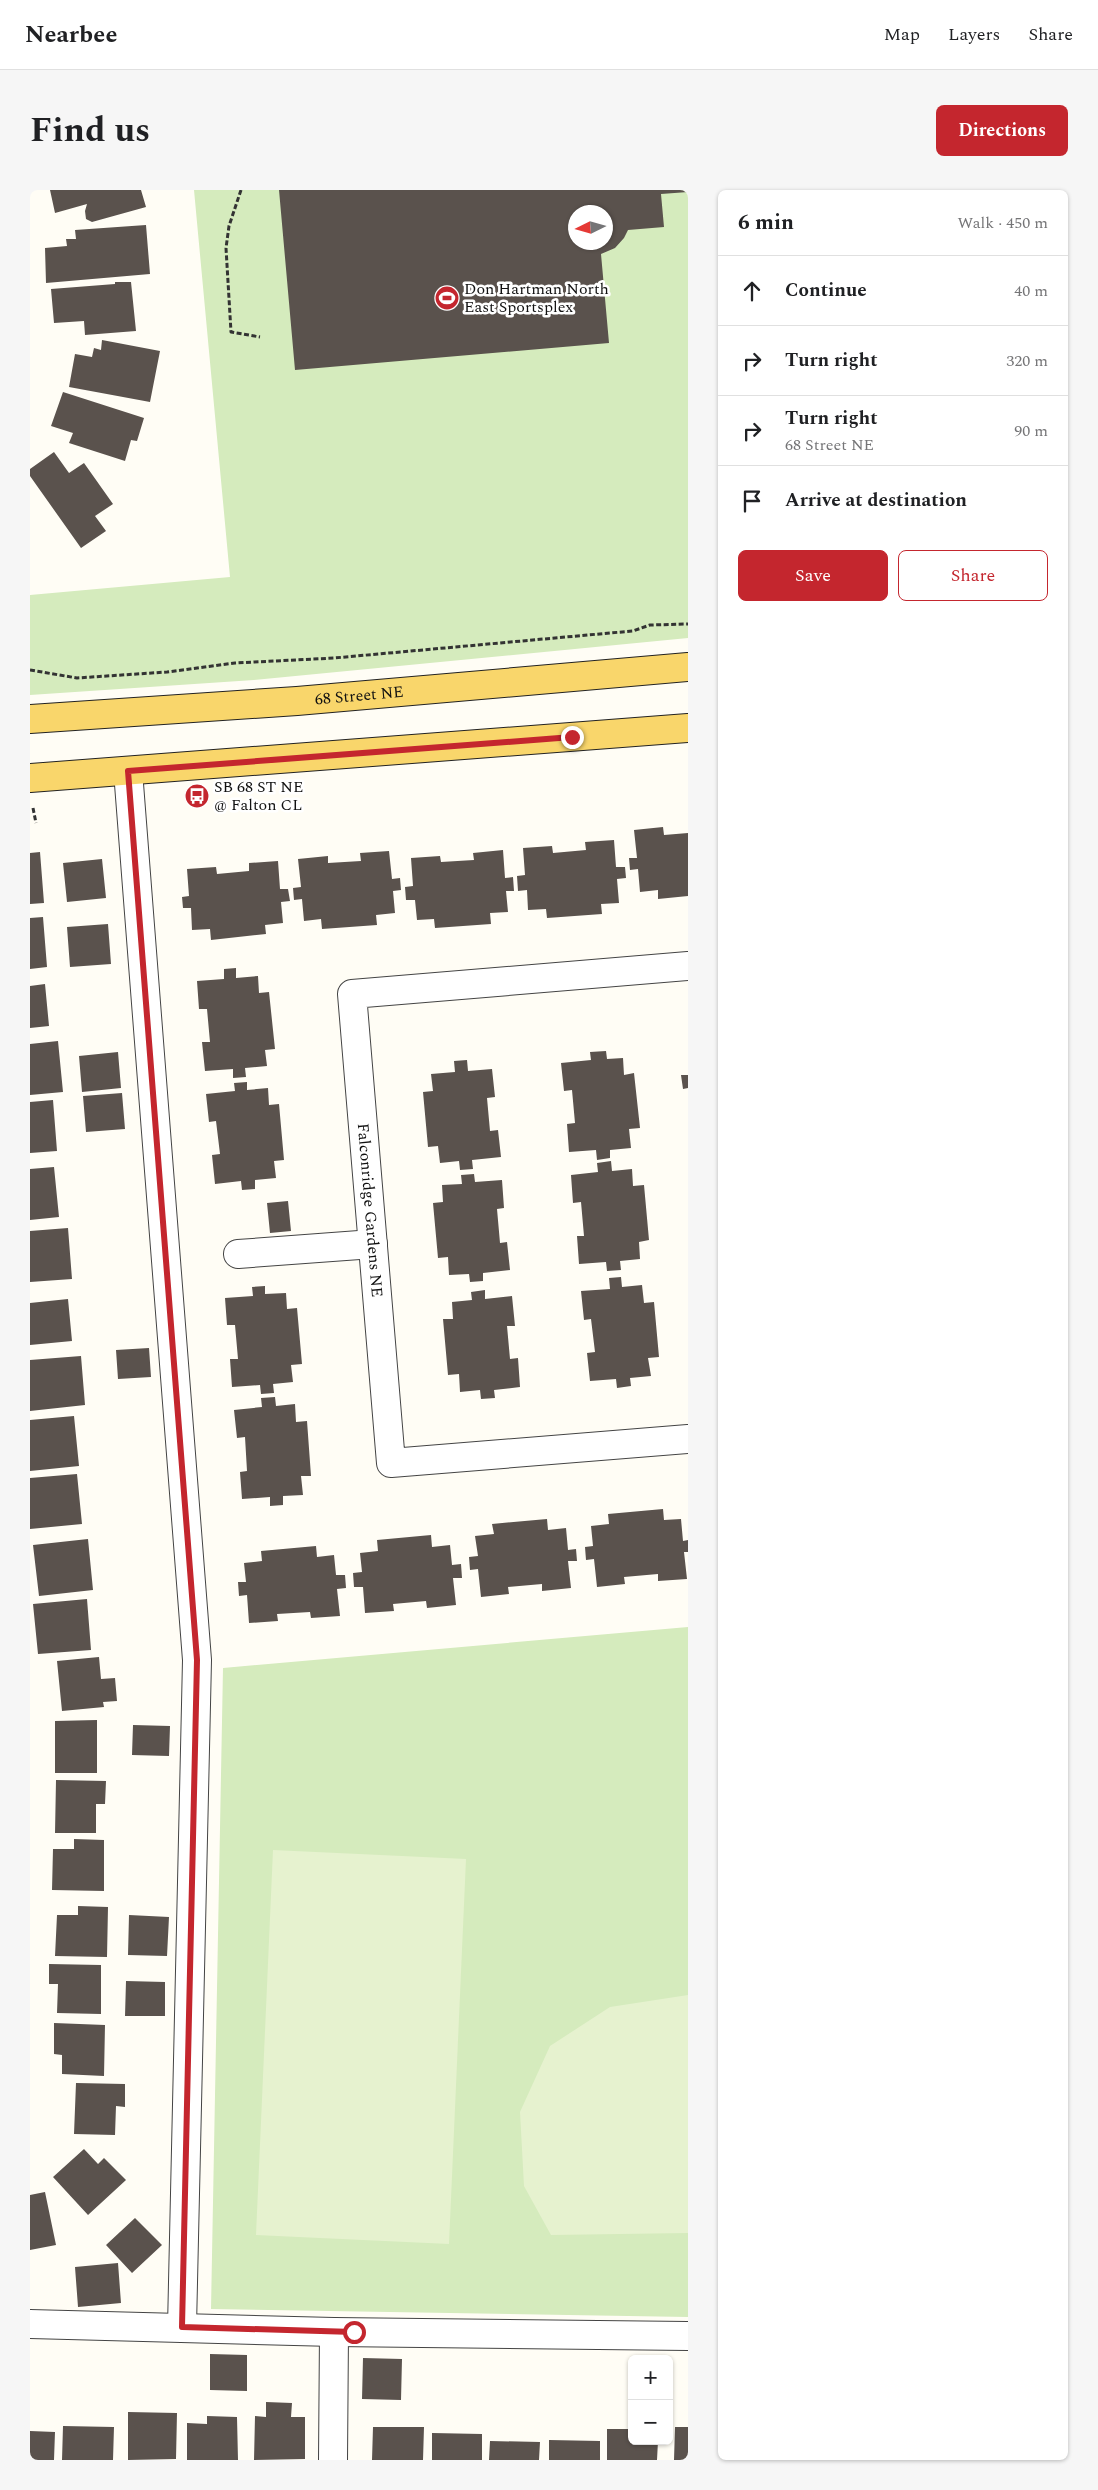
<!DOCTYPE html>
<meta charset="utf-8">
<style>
body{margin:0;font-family:Spectral,serif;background:#f6f6f6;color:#202124}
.controls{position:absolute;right:15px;bottom:15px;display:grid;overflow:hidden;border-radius:8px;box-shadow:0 1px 4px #0004}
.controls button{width:45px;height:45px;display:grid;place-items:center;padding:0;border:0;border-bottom:1px solid #e0e0e0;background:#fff;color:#202124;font:25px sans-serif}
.compass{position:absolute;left:538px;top:15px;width:45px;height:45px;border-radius:50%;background:#fff;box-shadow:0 1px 4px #0004;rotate:265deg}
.stop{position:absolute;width:15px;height:15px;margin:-11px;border:4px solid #c4262e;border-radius:50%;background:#fff}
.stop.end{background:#c4262e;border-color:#fff;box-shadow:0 1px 5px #0008}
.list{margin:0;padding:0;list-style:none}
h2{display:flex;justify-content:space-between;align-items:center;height:65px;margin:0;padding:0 20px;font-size:21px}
h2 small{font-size:16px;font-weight:400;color:#757577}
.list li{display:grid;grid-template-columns:32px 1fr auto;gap:15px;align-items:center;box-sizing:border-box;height:70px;padding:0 20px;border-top:1px solid #e0e0e0}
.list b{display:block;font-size:19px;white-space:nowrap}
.list p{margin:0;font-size:16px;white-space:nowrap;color:#757577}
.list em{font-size:16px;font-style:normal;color:#757577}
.actions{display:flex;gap:10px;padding:15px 20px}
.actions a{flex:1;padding:11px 0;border:1px solid #c4262e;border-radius:8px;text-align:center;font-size:18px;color:#c4262e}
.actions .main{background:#c4262e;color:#fff}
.icon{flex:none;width:28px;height:28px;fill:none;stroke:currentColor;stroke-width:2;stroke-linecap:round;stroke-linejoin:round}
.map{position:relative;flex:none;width:658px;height:2270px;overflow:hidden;border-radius:8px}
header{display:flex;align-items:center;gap:30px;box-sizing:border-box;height:70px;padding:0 25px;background:#fff;border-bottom:1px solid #e0e0e0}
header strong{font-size:24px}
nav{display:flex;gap:28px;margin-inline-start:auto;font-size:18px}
.intro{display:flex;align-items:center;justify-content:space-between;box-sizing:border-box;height:120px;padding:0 30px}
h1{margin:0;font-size:35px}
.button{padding:12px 22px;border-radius:8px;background:#c4262e;color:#fff;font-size:18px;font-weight:700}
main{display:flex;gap:30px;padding:0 30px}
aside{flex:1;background:#fff;border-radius:8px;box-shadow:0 1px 4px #0004}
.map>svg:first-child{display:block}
.green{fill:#d5ebbd;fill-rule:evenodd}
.pitch{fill:#e6f2cf}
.building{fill:#5a524d;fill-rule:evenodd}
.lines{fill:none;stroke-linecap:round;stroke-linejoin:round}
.minor-casing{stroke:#444;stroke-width:30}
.major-casing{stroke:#222;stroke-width:30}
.path{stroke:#333;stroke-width:3;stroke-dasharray:5 2.5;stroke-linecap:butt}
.minor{stroke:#fff;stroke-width:28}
.major{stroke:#f9d66b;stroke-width:28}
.route{stroke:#c4262e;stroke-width:6}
.labels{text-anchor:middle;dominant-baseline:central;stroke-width:5;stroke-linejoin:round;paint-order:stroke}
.poi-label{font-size:16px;fill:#111;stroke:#fff;text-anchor:start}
.street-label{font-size:16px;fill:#111;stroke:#fff}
</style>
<header>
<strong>Nearbee</strong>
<nav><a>Map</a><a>Layers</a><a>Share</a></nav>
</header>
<div class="intro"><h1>Find us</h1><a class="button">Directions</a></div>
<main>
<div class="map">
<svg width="658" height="2270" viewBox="0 0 658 2270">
<rect width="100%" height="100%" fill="#fffdf5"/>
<!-- green -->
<path class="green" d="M164,0h494v448l-434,42 -224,15v-100l200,-18zM546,22h30v30h-30z
M658,1437v690l-477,-8 12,-641z"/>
<!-- pitch -->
<path class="pitch" d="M243,1660l193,9 -17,385 -193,-9z
M658,1805v238l-137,2 -27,-49 -4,-74 30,-66 60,-39z"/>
<!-- building -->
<path class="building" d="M20,0h91l5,17 -54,15 -6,-3 -1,-8 2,-7 -32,9z
M249,0h409v2l-27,2 3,33 -36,3 -4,8 -9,10 -14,6 8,89 -314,27zM546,22h30v30h-30z
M116,35l4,49 -104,9 -1,-35 22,-2 -1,-7h10l-1,-9z
M85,92h16l5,49 -51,4 -1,-14 -30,2 -3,-34 64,-5z
M72,150l58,11 -10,51 -81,-15 6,-33 17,3 2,-9 7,2z
M33,202l81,26 -7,23 -6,-1 -6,21 -56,-18 4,-10 -22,-7z
M24,262l15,21 15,-10 29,41 -18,12 11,15 -25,17 -51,-72v-7z
M633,637l1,8 24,-2v63l-30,3v-9l-18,2 -2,-23 -8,1 -1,-12h8l-3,-28z
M584,650l2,27h9l1,11 -9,1 2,24 -18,1 1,10 -55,4 -1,-9 -18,1 -1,-20 -9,1 -1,-15 8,-1 -2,-27 29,-2 1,7 33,-3 -1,-8z
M473,660l2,28 8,-1 1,14h-8l2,21 -18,1 1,11 -56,4 -1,-9 -17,1 -2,-20h-9l-1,-13 8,-1 -2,-28 29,-2 1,6 33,-2 -1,-7z
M359,661l3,28 8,-1 1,12 -8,1 2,22 -19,2 1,10 -55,4 -1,-10 -17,2 -2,-22 -8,1 -1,-12 8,-1 -3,-28 30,-3v7l33,-2 -1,-8z
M10,662l4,51 -14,1v-51z
M72,669l4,39 -39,4 -4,-39z
M248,671l2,28h8l2,12 -9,1 2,21 -18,2 1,9 -55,6 -1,-11 -18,1 -1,-22h-8l-1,-11 7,-1 -2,-27 29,-2 1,7 32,-3v-8z
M13,727l4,50 -17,2v-51z
M78,734l3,40 -41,3 -3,-40z
M206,778v10l22,-2 1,17 10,-1 6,57 -10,1 2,16 -22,2 1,9 -13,1v-9l-28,2 -3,-29h8l-3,-33h-8l-2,-28 27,-2v-10z
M15,794l4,42 -19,2v-42z
M28,851l5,51 -33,3v-51z
M576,861l1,8 16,-1 1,17 10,-2 6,55 -11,1 2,19 -21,2v8l-13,2 -1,-10 -27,2 -2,-28 8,-1 -3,-33 -8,1 -3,-28 30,-3 -1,-8z
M88,862l3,36 -39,4 -3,-36z
M437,870l1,11 24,-2 3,28 -8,1 3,33 8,-1 3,27 -29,3 1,9 -13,1 -1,-9 -19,2 -2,-17 -10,1 -5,-55 10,-1 -2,-17 24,-2 -1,-11z
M651,885h7v13l-5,1z
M217,892v8l21,-2 1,17 10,-1 5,56 -10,1 2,17 -21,2v9l-13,1 -1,-9 -26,3 -3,-29 8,-1 -4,-33 -7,1 -3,-28 29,-3 -1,-8z
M92,903l3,36 -39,3 -3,-36z
M23,910l4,51 -27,2v-51z
M581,971l1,10 20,-2 1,17 11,-1 5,55 -10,2 1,17 -20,2 1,9 -14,1 -1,-9 -27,2 -2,-28h7l-3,-34 -8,1 -2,-28 27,-3 -1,-9z
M24,977l5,50 -29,3v-51z
M444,984l1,8 27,-2 2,28 -7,1 3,34 7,-1 3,28 -27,3v8l-13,1 -1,-8 -20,1 -1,-18 -10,1 -5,-55 10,-1 -1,-17 20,-1 -1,-9z
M258,1011l3,30 -21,2 -3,-30z
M38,1038l4,51 -42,3v-51z
M591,1087l1,10 20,-2 2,18 10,-1 5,55 -11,1 3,18 -21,2 1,8 -14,2 -1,-9 -26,2 -3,-28 8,-1 -4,-33 -7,1 -3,-29 29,-2 -1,-11z
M235,1096v8l21,-1 1,16 10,-1 5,56 -11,1 2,17 -20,2 1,9 -13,1 -1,-9 -28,2 -2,-28h8l-3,-34h-8l-2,-27 28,-2 -1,-9z
M455,1100v9l27,-3 3,30h-8l3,33 8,-1 2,29 -26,3 1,8 -14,1 -1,-9 -20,2 -1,-18 -11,1 -5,-56h10l-1,-17 20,-2 -1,-8z
M38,1109l4,42 -42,4v-42z
M119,1158l2,29 -33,2 -2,-29z
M51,1166l4,49 -55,6v-51z
M245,1207l1,9 19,-2 1,18 11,-1 4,55h-10l2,19 -20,1v9l-13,1v-9l-28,2 -2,-27 7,-1 -2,-34 -8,1 -3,-28 28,-3 -1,-9z
M44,1226l5,50 -49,5v-51z
M47,1284l5,50 -52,5v-51z
M633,1319l1,11 17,-1 2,22 5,-1v12h-4l3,27 -29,2v-7l-34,3 1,7 -28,3 -3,-28 -8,1 -1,-13 8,-1 -2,-20 18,-2 -1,-10z
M517,1329l1,11 18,-2 2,22 8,-1 1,12h-9l3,27 -29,3v-7l-34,3 1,7 -28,3 -3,-28 -8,1 -1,-13 9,-1 -3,-20 19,-2 -2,-10z
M401,1345l1,12 18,-2 2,20 9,-1 1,14h-9l3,27 -29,3 -1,-7 -33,3 1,7 -29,2 -2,-26h-9l-1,-14 9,-1 -2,-19 18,-2 -1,-11z
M58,1349l5,51 -54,6 -6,-51z
M286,1356l1,11 17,-2 2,20h9l1,13 -9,1 3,27 -29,2 -1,-6 -33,2 1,7 -29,2 -2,-28 -8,1 -1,-14h8l-2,-19 18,-2 -1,-10z
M57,1409l4,51 -53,4 -5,-50z
M69,1467l2,22 14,-1 2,23 -14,1 1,5 -42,4 -5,-50z
M67,1530v53h-42v-52z
M103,1535l37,1 -1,30 -37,-1z
M26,1590l50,1 -1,23h-9v29h-41z
M44,1649l30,1v51l-52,-1 1,-41h21z
M48,1716l30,1 -1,50 -52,-1 2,-41h21z
M99,1725l40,2 -2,39 -39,-1z
M19,1774l52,1v49l-44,-1 1,-29h-9z
M96,1791l39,1v34h-40z
M24,1833l51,2 -1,51 -42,-2v-19l-8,-1z
M46,1893l49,1v23l-9,-1 -1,29 -41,-1z
M54,1959l14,15 6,-6 22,22 -38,35 -35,-38z
M15,2002l11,53 -26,5v-55z
M105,2028l27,27 -30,28 -26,-28z
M88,2073l3,40 -43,4 -3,-40z
M180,2164l37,1v36l-37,-1z
M333,2168l39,1 -1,41 -39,-1z
M236,2212l26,1 -1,14h14v42l-51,1 1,-44 11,1z
M98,2222l49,1 -1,46 -48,1z
M177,2226l30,1 1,43h-51v-37l20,1z
M33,2236l51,1 -1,33h-51z
M343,2237h51l-1,33h-51z
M645,2237h13v33h-14z
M577,2239h25v12h26l-1,19h-50z
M0,2241l25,1 -1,28h-24z
M402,2243l50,1v26h-50z
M519,2250l51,1v19h-51z
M460,2251l50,1 -1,18h-50z"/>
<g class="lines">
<defs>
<g id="minor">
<path d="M98,581l69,889 -15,667"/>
<path id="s1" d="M658,776l-336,28 39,469 297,-24"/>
<path d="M208,1064l135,-10"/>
<path d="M0,2134l304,8 354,4"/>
<path d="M303,2270l1,-128"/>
</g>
<g id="major">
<path id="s2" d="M0,529l267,-18 391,-34"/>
<path d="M0,588l658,-50"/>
</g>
</defs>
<!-- minor casing -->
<use href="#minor" class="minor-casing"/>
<!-- major casing -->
<use href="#major" class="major-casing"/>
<!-- path -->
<path class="path" d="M211,0l-12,36 -3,22 5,84 29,5
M0,480l47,8 90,-6 68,-9 99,-5 276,-25 23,-2 17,-6 38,-1
M3,618l3,15"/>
<!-- minor -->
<use href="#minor" class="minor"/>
<!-- major -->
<use href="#major" class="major"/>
</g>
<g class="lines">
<!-- route -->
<path class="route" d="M324,2142l-172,-5 15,-667 -69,-889 444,-34"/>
</g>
<!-- icons -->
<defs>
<symbol id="stadium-disc" viewBox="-11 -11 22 22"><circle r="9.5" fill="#c4262e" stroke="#fff"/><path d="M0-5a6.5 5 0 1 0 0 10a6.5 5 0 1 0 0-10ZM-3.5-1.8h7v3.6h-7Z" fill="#fff"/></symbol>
<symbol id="bus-disc" viewBox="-11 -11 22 22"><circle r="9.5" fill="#c4262e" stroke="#fff"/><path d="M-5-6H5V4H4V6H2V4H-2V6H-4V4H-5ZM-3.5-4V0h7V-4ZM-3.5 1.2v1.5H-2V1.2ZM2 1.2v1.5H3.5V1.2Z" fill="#fff"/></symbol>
</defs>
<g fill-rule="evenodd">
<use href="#stadium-disc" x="403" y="94" width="28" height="28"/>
<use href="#bus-disc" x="153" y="592" width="28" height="28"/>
</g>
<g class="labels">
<!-- poi labels -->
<g class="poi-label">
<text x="434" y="99">Don Hartman North<tspan x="434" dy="18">East Sportsplex</tspan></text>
<text x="184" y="597">SB 68 ST NE<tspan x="184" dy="18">@ Falton CL</tspan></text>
</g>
<!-- street labels -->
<g class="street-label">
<text stroke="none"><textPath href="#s2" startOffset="330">68 Street NE</textPath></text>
<text stroke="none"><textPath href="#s1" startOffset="554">Falconridge Gardens NE</textPath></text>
</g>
</g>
</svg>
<div class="controls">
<button>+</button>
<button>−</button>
</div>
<svg class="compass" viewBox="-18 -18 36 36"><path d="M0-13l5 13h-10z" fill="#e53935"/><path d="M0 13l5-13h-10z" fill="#757577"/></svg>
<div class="stop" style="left:324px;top:2142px"></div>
<div class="stop end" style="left:542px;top:547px"></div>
</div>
<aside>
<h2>6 min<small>Walk · 450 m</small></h2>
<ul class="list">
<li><svg class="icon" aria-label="ahead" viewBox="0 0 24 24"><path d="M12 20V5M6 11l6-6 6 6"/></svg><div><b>Continue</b></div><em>40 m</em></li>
<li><svg class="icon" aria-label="right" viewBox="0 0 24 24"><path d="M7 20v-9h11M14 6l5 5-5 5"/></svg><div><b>Turn right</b></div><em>320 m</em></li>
<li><svg class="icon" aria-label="right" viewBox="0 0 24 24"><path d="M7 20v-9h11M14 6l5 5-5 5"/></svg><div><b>Turn right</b><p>68 Street NE</p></div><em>90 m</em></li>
<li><svg class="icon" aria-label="arrive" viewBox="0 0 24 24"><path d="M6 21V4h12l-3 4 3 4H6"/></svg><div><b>Arrive at destination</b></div></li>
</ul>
<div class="actions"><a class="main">Save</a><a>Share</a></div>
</aside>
</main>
